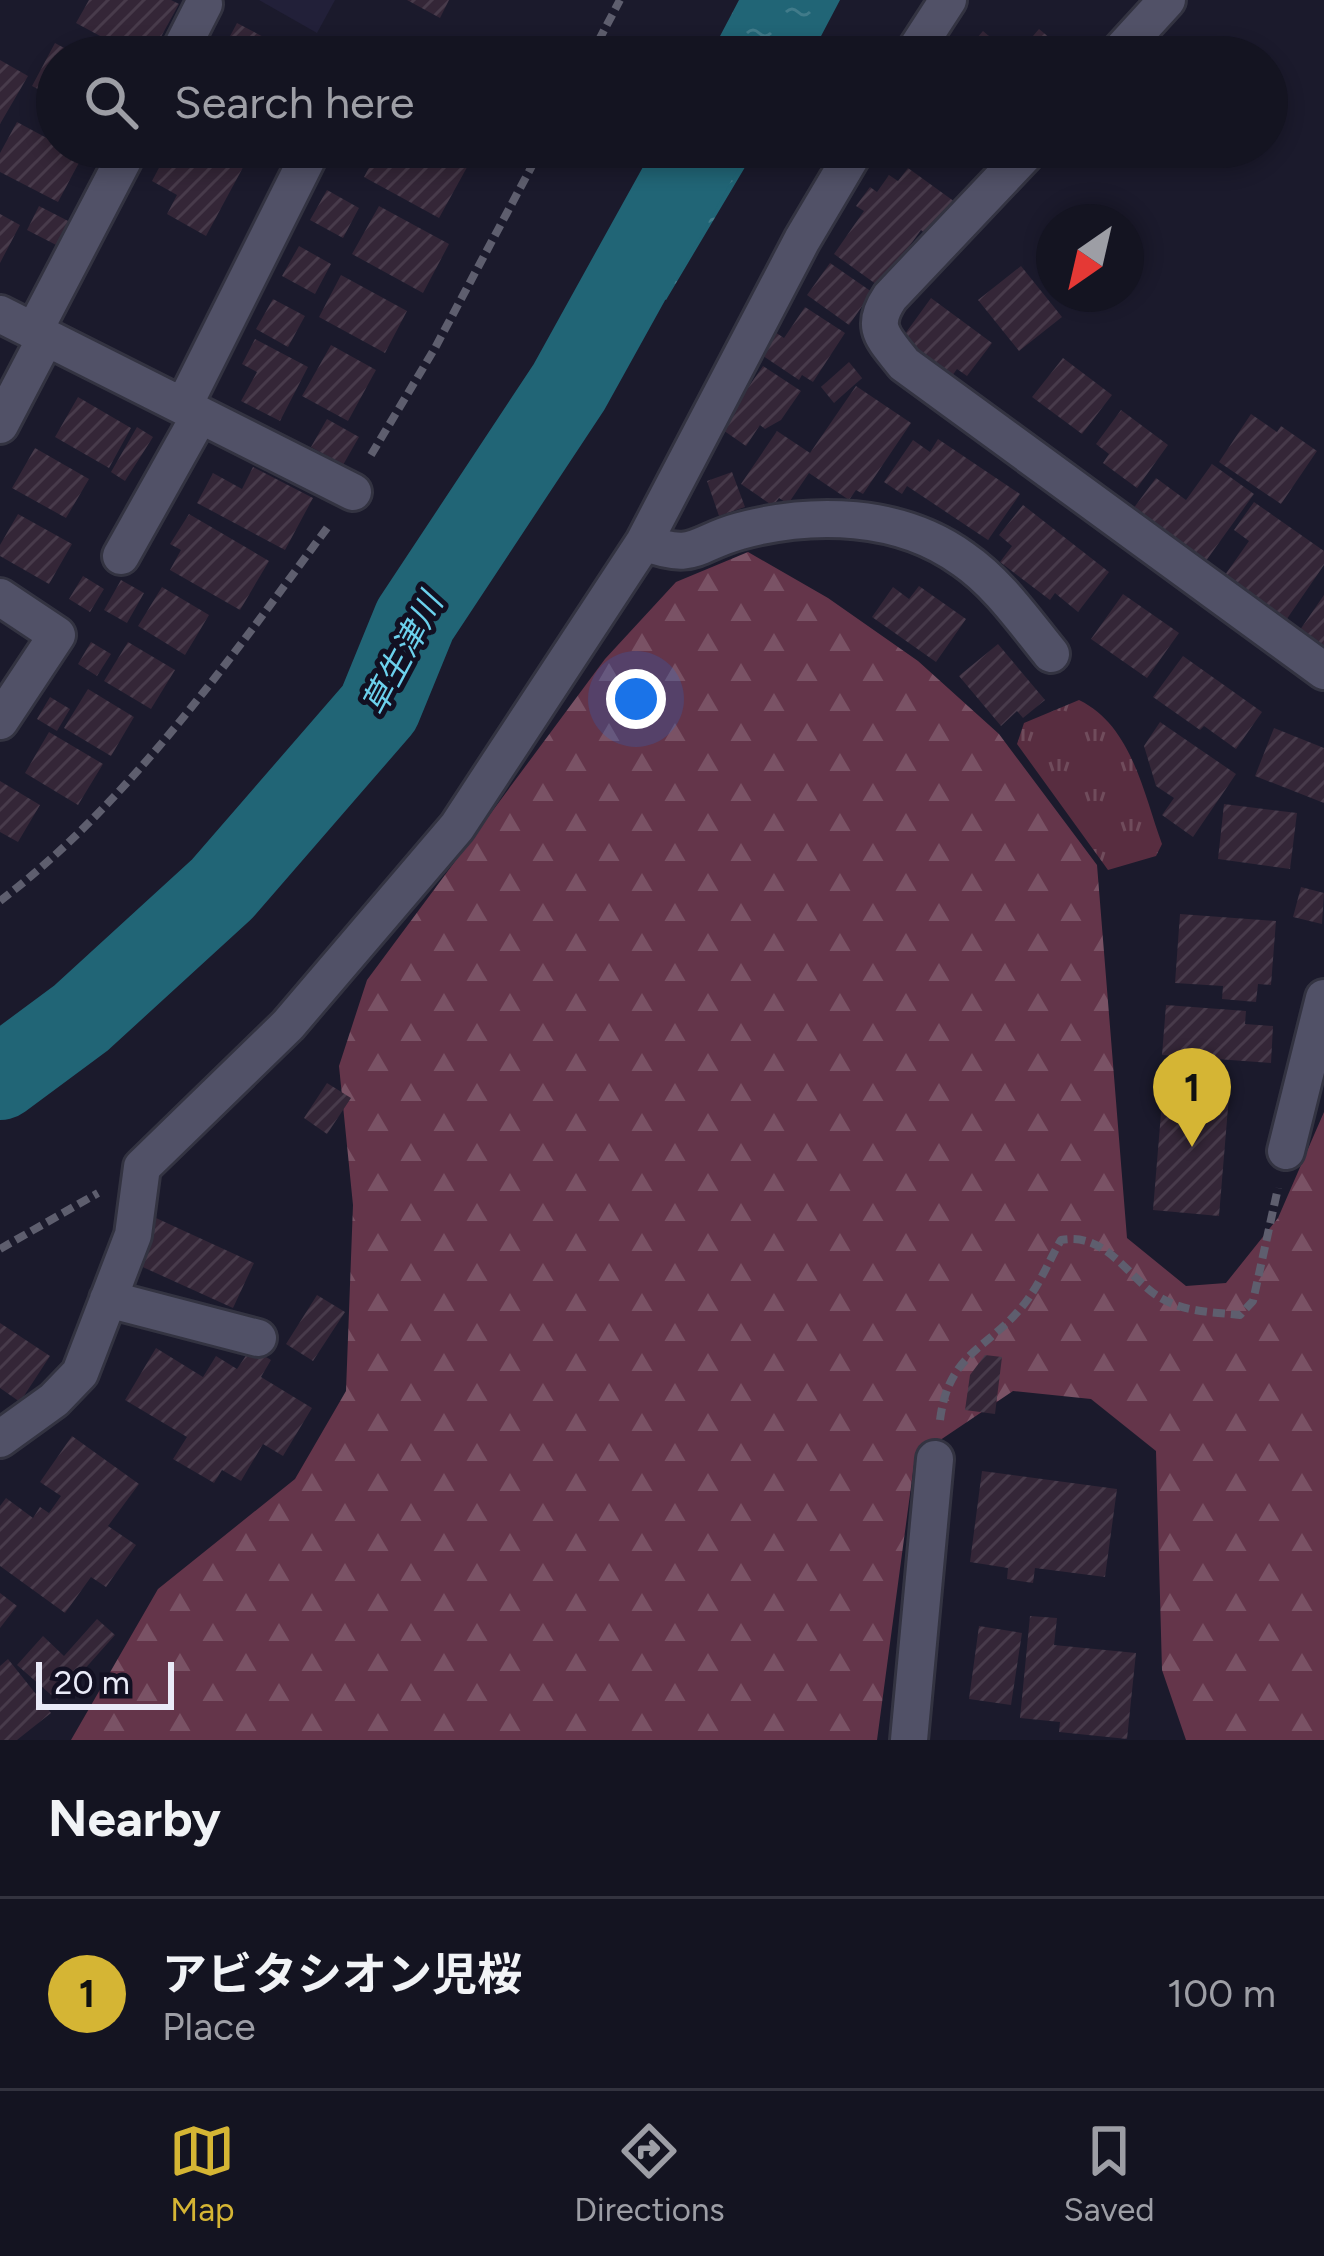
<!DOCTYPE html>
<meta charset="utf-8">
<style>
body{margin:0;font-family:Figtree,"Noto Sans JP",sans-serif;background:#21212e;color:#f1f3f6}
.compass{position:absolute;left:1036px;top:204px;width:108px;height:108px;border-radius:50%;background:#141421;box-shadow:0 6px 18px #0003;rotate:214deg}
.scale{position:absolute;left:36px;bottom:30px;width:138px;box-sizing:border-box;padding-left:12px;border:6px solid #e9eaf7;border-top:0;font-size:33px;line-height:42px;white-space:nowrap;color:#e9eaf7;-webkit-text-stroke:9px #121022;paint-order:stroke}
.you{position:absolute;left:636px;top:699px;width:42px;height:42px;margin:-30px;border:9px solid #fff;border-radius:50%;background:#1a73e8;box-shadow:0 0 0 18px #1a73e833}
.badge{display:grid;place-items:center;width:78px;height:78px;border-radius:50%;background:#d5b534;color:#111;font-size:39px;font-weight:700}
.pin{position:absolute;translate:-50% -99px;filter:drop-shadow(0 3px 6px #0008)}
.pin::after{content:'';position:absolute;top:63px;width:42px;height:36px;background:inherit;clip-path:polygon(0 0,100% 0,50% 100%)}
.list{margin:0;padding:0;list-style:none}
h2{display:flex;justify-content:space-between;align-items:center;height:156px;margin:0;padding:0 48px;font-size:51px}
h2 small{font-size:39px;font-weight:400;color:#9d9ea5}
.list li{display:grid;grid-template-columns:78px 1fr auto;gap:36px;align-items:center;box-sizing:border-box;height:192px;padding:0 48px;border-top:3px solid #33333f}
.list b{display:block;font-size:45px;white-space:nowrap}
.list p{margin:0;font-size:39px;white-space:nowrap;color:#9d9ea5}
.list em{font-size:39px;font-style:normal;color:#9d9ea5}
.icon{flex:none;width:66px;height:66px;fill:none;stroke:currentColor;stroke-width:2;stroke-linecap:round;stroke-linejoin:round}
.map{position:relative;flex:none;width:1324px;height:1740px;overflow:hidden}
.search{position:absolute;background:#141421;box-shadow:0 6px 18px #0003;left:36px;right:36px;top:36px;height:132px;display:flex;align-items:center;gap:30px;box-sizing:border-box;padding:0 42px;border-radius:66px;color:#9d9ea5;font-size:45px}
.sheet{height:348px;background:#141421}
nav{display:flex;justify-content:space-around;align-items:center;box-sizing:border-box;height:168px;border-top:3px solid #33333f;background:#141421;font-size:33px;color:#9d9ea5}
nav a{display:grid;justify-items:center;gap:6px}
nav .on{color:#d5b534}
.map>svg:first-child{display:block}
.built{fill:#222039}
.grass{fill:url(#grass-tufts)}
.forest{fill:url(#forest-firs)}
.water{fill:url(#water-ripples)}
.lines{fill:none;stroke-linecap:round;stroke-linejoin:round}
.river{stroke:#216576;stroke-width:84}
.building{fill:url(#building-hatch)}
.minor-casing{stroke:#333341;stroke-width:42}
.path{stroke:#5e5e6e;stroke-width:8;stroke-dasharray:12 6;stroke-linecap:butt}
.minor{stroke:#515167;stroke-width:36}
.labels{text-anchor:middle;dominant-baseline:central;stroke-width:10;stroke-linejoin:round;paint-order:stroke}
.water-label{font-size:33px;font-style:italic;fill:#6cd1ed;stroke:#121022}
</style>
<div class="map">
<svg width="1324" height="1740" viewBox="0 0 1324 1740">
<defs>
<pattern id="grass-tufts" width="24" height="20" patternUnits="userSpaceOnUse" patternTransform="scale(3)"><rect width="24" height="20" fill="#582d40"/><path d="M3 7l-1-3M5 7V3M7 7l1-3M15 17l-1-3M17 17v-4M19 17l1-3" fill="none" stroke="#704c5c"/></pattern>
<pattern id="forest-firs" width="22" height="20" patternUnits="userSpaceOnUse" patternTransform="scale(3)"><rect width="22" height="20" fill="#64354a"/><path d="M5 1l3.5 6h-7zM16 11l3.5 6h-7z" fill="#7a5265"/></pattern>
<pattern id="water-ripples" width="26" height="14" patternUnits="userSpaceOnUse" patternTransform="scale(3)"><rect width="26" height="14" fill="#216576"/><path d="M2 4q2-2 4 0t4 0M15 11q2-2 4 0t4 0" fill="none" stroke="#417b8a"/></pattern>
<pattern id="building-hatch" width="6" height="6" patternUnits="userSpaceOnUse" patternTransform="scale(3)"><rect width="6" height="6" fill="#342637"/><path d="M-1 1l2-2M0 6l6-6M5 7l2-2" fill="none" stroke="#483b4b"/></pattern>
</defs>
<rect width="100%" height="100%" fill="#1b1a2c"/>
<!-- built -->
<path class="built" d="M259,0h76l-18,33z"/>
<!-- grass -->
<path class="grass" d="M1079,700c53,26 64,92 83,144l-6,12 -48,14 -91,-126 7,-21z"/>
<!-- forest -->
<path class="forest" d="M748,552l80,46 90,63 81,73 98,131 30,373 59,48 40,-3 52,-65 46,-106v628h-138l-24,-70 -6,-219 -65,-52 -78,-8 -98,66 -38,283h-806l87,-151 137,-110 51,-88 7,-186 -14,-139 28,-86 238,-321 71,-77z"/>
<!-- water -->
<path class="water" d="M739,0h101l-30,57h-101z
M657,147h100l-91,153 -62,-42 23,-60z"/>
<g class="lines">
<!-- river -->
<path class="river" d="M0,1078l81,-60 141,-129 157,-181 36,-88 154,-233 133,-240"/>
</g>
<!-- building -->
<path class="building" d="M89,0h82l8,4 -29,53h-11l-63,-34z
M407,0h42l-9,18z
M237,23l64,34h-82z
M1039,29l34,28h-58z
M983,31l30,26h-52z
M55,43l26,14h-24v42l-25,-13z
M0,60l28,16 -28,48z
M17,122l65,35 -24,45 -58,-30v-19z
M74,147h38l-4,17z
M170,147h84l-48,89 -39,-22 10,-19 -25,-14z
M380,147h89l7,4 -37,67 -75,-41z
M972,147h33l-11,15z
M908,168l47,34 -25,36 -9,-8 -41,57 -46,-33 30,-43 -8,-5 14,-19 7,5 12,-17 9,6z
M327,190l32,18 -16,30 -33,-18z
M39,206l35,18 -12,24 -35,-18z
M379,206l70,38 -26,49 -71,-39z
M0,214l20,11 -20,38z
M299,246l32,18 -16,30 -33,-18z
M830,263l42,29 -23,33 -42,-30z
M1021,266l41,51 -43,34 -41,-51z
M341,275l66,36 -22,42 -66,-36z
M931,298l61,45 -25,33 -10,-7 -5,7 -50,-38z
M273,299l32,17 -17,31 -32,-18z
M805,307l40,26 -32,49 -11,-7 -3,5 -39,-26 15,-22 9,6z
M255,339l53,28 -28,54 -39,-20 16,-29 -15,-8z
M331,345l45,25 -28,51 -46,-25z
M1063,358l49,37 -30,39 -50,-37z
M849,362l13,16 -28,25 -13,-16z
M763,366l38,25 -20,29 -16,9 -5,-4 -14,21 -26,-18z
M856,386l55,37 -48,71 -7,-4 -7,10 -40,-27 -21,31 -9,-6 -6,8 -32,-22 36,-53 33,22z
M78,397l53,31 -22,40 -54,-31z
M1121,410l47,35 -31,43 -34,-25 6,-9 -13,-10z
M1251,414l26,18 4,-6 36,25 -36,53 -62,-42z
M327,419l32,18 -16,28 -32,-18z
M137,427l16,10 -28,44 -14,-9z
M938,439l82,55 -32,46 -81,-54 -5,8 -18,-12 29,-42 17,12z
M35,448l54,31 -23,39 -54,-30z
M1212,464l42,30 -51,71 -76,-48 29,-39 30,22z
M253,467l60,31 -28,52 -88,-47 16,-30 29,16z
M732,472l13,35 -26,9 -12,-35z
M1254,502l70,49v14l-42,61 -62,-44 29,-41 -15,-11z
M1023,505l86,67 -31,40 -23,-19 -5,7 -50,-38 12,-16 -13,-11z
M18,514l54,30 -23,40 -49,-28v-11z
M189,514l80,47 -29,49 -70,-40 11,-20 -11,-6z
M83,576l21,13 -14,23 -21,-13z
M121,580l23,13 -17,30 -23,-13z
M919,586l47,33 -30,43 -64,-45 21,-30 16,12z
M162,587l47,28 -24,40 -47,-29z
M1123,594l56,39 -32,45 -56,-39z
M1324,595v66l-31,-21z
M91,642l20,12 -14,22 -19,-12z
M128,642l47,28 -24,39 -47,-28z
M998,644l47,56 -22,18 -6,-7 -16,15 -42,-50z
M1183,656l79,56 -26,37 -32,-23 -4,4 -47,-33z
M88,689l46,28 -23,39 -47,-28z
M50,697l20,12 -13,22 -20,-12z
M1160,722l76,52 -43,63 -31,-22 12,-17 -18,-12 -12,-40z
M1274,728l50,20v55l-69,-27z
M49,732l54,32 -25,41 -53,-32z
M0,781l40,24 -22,37 -18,-10z
M1224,804l73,9 -7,56 -72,-10z
M1301,887l23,6 -2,31 -29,-7z
M1180,914l96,7 -5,64 -13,-1 -2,18 -34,-3 1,-13 -48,-3z
M1166,1005l80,6 -1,13 28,2 -2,37 -109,-8z
M1164,1077l66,7 -11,132 -66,-6z
M327,1083l24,15 -24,36 -23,-16z
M156,1218l98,45 -21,45 -97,-44z
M317,1295l28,17 -32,49 -27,-17z
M0,1323l50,33 -30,46 -20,-14z
M156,1348l47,29 13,-21 21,13 14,-21 20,12 -10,17 51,31 -29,48 -20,-12 -22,37 -19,-11 -8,13 -41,-24 14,-22 -62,-37z
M985,1355l17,2 -7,57 -30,-4 5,-35z
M72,1436l67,48 -31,42 28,19 -30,42 -15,-10 -26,36 -65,-47v-60l6,-8 27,20 7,-11 9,6 12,-17 -21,-14z
M982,1471l135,18 -12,88 -70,-9 -2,15 -26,-4 1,-11 -38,-6z
M0,1593l17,13 -17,22z
M1030,1616l27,2 -3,27 82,8 -9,86 -68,-7 1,-10 -40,-4z
M97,1619l18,16 -58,65 -40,-35 26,-29 21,20z
M979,1626l43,7 -11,72 -42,-6z
M8,1659l43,54 -34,27h-17v-74z"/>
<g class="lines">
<defs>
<path id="minor" d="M177,57l27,-53
M911,57l37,-57
M1115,57l52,-57
M1032,147l-142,150c-21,31 -6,41 14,67l420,307
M0,314l353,178
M34,331l96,-184
M184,405l129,-258
M0,425l46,-88
M644,542c51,20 51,1 96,-11 73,-20 160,-18 223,28 35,24 61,62 88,95
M121,556l79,-141
M0,597l57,38 -57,86
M1286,1151l38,-153
M108,1299l150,39
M0,1439l54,-39 26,-27 53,-138 9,-68 146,-142 169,-198 187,-285 158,-302 55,-93
M909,1740l26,-281"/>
</defs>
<!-- minor casing -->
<use href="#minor" class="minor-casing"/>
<!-- path -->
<path class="path" d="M590,57l30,-57
M371,455l64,-107 107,-201
M0,901c130,-99 233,-246 330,-377
M0,1249l98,-56
M940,1420c9,-71 52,-71 88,-121 13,-18 22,-40 33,-59 43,-8 64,33 95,55 25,17 55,17 84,20l13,-14 25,-113"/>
<!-- minor -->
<use href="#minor" class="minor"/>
</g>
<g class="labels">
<!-- water labels -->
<g class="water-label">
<text transform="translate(402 654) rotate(-62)">草生津川</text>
</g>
</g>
</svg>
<svg class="compass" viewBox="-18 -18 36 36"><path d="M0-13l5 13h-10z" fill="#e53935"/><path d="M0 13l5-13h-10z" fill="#9d9ea5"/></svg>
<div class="scale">20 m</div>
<div class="you"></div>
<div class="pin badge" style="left:1192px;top:1147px">1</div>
<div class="search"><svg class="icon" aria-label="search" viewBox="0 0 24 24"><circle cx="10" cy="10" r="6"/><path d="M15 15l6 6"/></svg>Search here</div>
</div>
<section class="sheet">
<h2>Nearby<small></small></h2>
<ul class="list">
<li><span class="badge">1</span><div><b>アビタシオン児桜</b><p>Place</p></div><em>100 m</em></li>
</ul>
</section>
<nav>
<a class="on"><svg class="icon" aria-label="map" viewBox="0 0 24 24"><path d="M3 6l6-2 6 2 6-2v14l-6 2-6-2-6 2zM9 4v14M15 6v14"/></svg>Map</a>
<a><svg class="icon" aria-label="directions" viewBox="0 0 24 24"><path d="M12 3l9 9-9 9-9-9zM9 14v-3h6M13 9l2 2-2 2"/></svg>Directions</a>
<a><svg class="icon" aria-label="saved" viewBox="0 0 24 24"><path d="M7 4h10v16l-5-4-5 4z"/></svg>Saved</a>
</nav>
